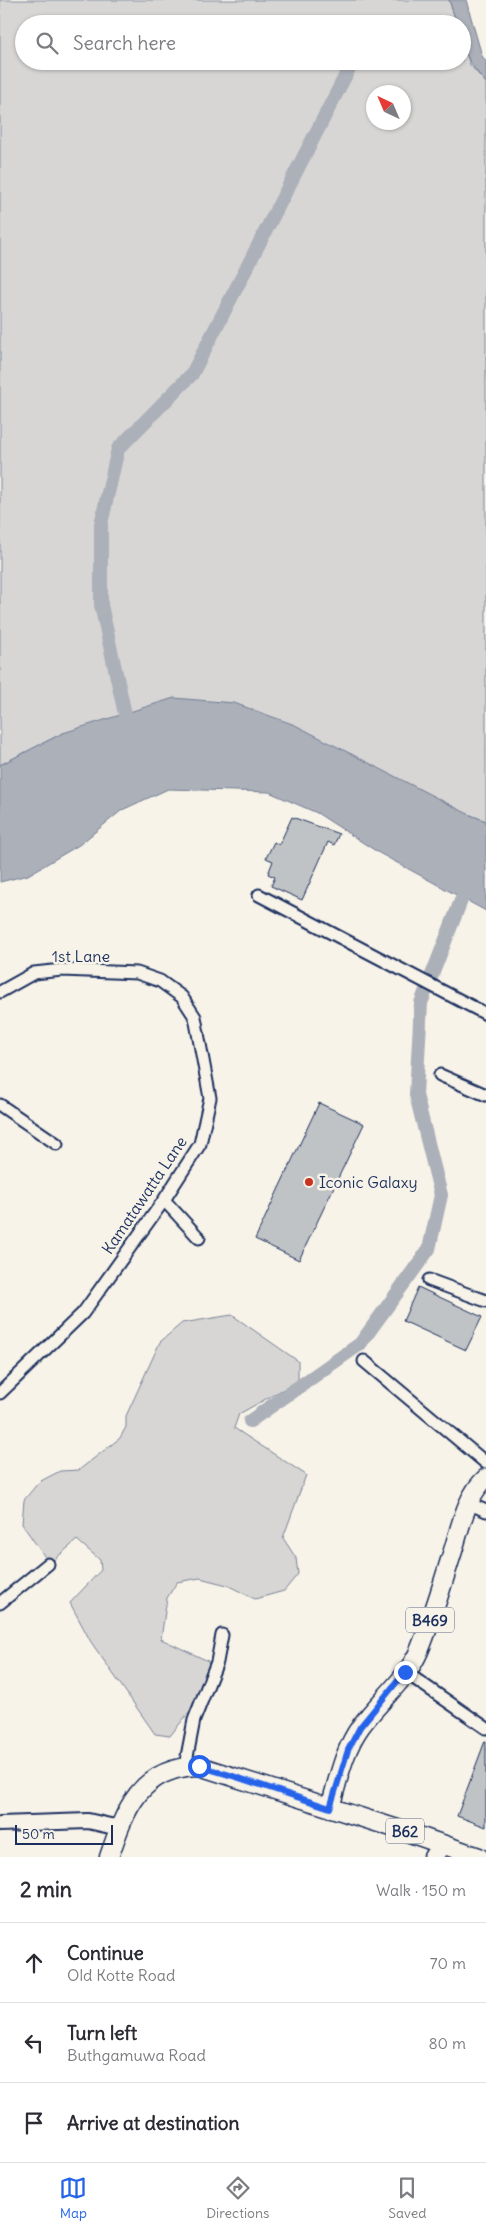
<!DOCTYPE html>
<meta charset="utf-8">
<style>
body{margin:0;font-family:Delius,sans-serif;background:#f2f2f3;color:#2b2b33}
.compass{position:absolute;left:366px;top:85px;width:45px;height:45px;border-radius:50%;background:#fff;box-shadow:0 1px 4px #0004;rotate:316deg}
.scale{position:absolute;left:15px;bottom:12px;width:98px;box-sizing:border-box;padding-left:5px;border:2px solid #1b2f5e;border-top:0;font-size:14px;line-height:18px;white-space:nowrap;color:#1b2f5e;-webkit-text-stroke:4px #f7f3e8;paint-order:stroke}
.stop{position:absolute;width:15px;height:15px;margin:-11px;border:4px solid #2563eb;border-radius:50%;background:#fff}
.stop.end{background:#2563eb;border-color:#fff;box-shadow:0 1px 5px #0008}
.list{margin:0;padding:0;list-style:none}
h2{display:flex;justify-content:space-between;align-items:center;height:65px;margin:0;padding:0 20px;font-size:21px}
h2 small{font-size:16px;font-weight:400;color:#7c7c81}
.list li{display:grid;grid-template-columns:32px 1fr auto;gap:15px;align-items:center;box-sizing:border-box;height:80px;padding:0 20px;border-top:1px solid #e1e1e2}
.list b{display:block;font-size:19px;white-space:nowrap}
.list p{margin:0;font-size:16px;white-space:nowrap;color:#7c7c81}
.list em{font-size:16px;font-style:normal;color:#7c7c81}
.icon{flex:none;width:28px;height:28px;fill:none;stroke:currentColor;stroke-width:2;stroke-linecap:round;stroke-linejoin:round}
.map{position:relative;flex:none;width:486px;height:1857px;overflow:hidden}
.search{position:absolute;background:#fff;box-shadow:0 1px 4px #0004;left:15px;right:15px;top:15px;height:55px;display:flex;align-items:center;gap:12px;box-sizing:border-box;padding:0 18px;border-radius:28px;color:#7c7c81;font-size:19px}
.sheet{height:305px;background:#fff}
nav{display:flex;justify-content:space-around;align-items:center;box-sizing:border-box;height:70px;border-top:1px solid #e1e1e2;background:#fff;font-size:14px;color:#7c7c81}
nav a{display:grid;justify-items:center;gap:2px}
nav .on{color:#2563eb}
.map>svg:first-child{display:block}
.green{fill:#d7d6d4;stroke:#798299;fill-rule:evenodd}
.water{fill:#acb0b9;stroke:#727c95}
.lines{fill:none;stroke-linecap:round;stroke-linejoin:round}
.canal{stroke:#acb0b9;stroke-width:14}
.building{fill:#c0c3c5;stroke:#1b2f5e}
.minor-casing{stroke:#1b2f5e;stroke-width:15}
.tertiary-casing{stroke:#1b2f5e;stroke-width:18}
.primary-casing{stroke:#1b2f5e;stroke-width:21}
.trunk-casing{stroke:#1b2f5e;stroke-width:21}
.minor{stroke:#f7f3e8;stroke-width:11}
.tertiary{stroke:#f7f3e8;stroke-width:14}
.primary{stroke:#f7f3e8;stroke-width:18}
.trunk{stroke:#f7f3e8;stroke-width:18}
.route{stroke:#2563eb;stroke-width:6}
.poi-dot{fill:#c8321e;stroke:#f7f3e8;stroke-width:2}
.labels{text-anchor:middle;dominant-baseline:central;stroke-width:5;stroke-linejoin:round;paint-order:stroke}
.shield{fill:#f7f3e8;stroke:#5d6a87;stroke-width:1}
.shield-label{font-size:15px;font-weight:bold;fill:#1b2f5e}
.street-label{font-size:16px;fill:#1b2f5e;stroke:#f7f3e8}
.poi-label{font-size:16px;fill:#1b2f5e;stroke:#f7f3e8;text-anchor:start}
</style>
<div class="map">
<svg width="486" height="1857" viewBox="0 0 486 1857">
<rect width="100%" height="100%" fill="#f7f3e8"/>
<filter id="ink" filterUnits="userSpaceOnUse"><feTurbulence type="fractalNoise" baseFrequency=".02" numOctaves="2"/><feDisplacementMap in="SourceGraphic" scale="10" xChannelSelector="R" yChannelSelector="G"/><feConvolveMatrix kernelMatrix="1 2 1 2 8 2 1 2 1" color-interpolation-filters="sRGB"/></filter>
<g filter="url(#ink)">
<!-- green -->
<path class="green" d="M0,0h449l8,24h-433v37h438v-20l8,24 16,18v738l-18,-7 -405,-81 -63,32zM374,92h30v30h-30z
M232,1315l66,46v20l-59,33 -5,14 72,47 -23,63 13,20 2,16 -14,17 -29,8 -28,-14 -27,-7 -23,4 -10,16 -6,41 47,22 5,21 -43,54 -15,-2 -64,-92 -21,-39 31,-33 -1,-10 -23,-20 -23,20h-7l-25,-36 2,-24 15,-18 21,-11 19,-1 41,-32 6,-11v-11l34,-74 22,-19z"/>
<!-- water -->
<path class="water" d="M449,0h17l16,56 4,5v22c-18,-21 -24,-31 -24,-59h-5z
M174,698l60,5 61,22 173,89 18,7v90l-107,-58 -62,-40 -48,-21 -101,-3 -46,21 -43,35 -51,30 -28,7v-117l63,-32z"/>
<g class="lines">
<!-- canal -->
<path class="canal" d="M125,714l-24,-109v-81l17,-75 74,-75 161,-313
M250,1421l110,-77 69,-95 12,-54 -25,-100 5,-92 48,-123"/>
</g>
<!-- building -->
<path class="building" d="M292,817l47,17 -5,11 -6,-3 -26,58 -31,-14 4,-9 -7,-3 5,-13 -7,-3 8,-16 5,3z
M319,1103l45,21 -65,136 -44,-21z
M418,1287l64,30 -16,33 -63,-29z
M485,1741h1v86l-29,-11z"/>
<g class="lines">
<defs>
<path id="minor" d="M259,895l227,119
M0,992l34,-19 28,-3 75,3 23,8 22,16 13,20 15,81 -10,46 -36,56 -81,113 -83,80
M440,1075l46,20
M0,1105l57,39
M164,1200l35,38
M429,1280l57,21
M364,1361l122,102
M468,1503l18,8
M0,1603l48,-39
M405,1672l81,56
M185,1767l9,-47 23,-58 5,-27"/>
<path id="tertiary" d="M0,1824l88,-3 31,7"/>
<path id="primary" d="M330,1808c8,-28 14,-59 31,-82 18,-25 46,-47 58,-75 13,-31 22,-63 32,-94 9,-27 14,-60 35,-79
M109,1857c16,-47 31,-90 90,-91l205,65 75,26"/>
<path id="trunk" d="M433,1857l9,-13"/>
</defs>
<!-- minor casing -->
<use href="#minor" class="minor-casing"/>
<!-- tertiary casing -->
<use href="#tertiary" class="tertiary-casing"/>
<!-- primary casing -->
<use href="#primary" class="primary-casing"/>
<!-- trunk casing -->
<use href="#trunk" class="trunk-casing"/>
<!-- minor -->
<use href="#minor" class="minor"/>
<!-- tertiary -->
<use href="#tertiary" class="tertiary"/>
<!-- primary -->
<use href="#primary" class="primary"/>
<!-- trunk -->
<use href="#trunk" class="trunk"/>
</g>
</g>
<g class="lines" filter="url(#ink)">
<!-- route -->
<path class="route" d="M199,1766l34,10 97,32 18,-58 12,-23 45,-55"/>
</g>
<!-- markers -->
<circle class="poi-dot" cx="309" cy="1182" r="5"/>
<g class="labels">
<!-- shield labels -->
<g class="shield">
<rect x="406" y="1607.5" width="48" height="25" rx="4"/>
<rect x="386" y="1818.5" width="38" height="25" rx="4"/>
</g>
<g class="shield-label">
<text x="430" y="1620">B469</text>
<text x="405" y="1831">B62</text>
</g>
<!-- street labels -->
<g class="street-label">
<text x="81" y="956">1st Lane</text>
<text transform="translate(144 1195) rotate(-56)">Kamatawatta Lane</text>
</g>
<!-- poi labels -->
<g class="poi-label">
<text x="319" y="1182">Iconic Galaxy</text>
</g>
</g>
</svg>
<svg class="compass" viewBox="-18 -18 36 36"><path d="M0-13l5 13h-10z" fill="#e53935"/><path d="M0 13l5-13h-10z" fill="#7c7c81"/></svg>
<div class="scale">50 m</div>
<div class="stop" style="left:199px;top:1766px"></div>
<div class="stop end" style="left:405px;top:1672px"></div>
<div class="search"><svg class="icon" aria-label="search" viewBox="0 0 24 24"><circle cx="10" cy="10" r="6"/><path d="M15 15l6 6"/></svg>Search here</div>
</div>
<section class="sheet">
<h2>2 min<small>Walk · 150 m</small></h2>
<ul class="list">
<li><svg class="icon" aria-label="ahead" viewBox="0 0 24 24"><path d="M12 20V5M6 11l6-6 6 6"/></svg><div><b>Continue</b><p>Old Kotte Road</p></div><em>70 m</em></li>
<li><svg class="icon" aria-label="left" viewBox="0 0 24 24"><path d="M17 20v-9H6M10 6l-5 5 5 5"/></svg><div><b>Turn left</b><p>Buthgamuwa Road</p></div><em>80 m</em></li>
<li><svg class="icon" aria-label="arrive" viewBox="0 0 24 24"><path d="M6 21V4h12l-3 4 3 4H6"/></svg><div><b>Arrive at destination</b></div></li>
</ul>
</section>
<nav>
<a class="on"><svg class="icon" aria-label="map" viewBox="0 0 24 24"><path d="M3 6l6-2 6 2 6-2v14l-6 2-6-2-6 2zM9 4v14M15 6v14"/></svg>Map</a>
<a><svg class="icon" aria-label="directions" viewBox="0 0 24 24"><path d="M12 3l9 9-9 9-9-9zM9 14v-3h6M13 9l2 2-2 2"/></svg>Directions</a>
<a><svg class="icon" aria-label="saved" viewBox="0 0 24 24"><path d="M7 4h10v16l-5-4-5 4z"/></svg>Saved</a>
</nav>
